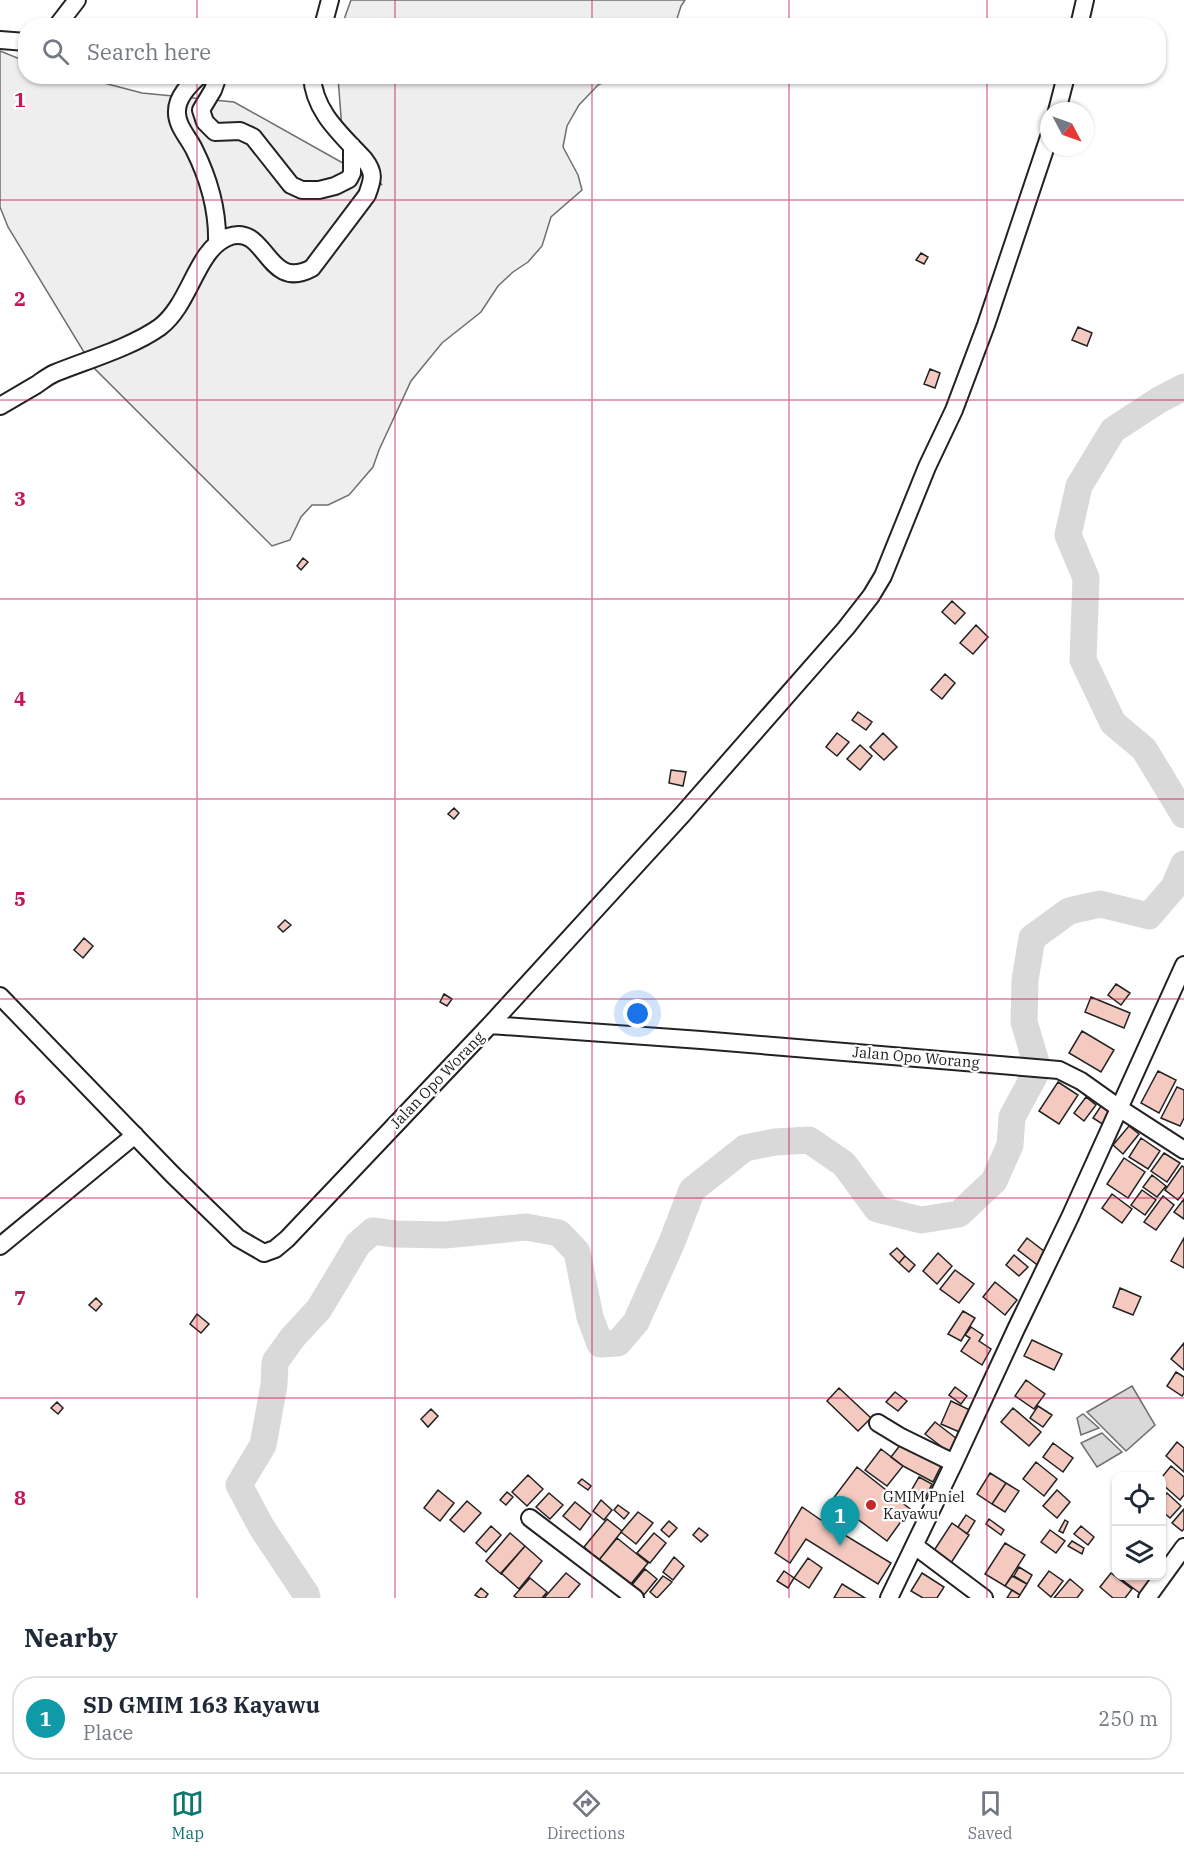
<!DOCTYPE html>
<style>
body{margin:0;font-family:"IBM Plex Serif",serif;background:#f6f6f7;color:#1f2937}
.controls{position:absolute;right:18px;bottom:18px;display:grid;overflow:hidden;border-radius:12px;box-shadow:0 2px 4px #0004}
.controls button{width:54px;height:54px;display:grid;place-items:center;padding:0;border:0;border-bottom:2px solid #e0e1e3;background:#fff;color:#1f2937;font:30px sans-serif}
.compass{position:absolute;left:1040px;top:102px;width:54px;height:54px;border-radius:50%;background:#fff;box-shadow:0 2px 4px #0004;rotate:131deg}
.you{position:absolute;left:638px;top:1014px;width:21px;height:21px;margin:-15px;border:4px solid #fff;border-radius:50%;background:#1a73e8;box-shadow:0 0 0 9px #1a73e833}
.badge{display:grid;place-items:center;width:39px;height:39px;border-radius:50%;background:#0f766e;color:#fff;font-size:20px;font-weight:700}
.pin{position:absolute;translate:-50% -50px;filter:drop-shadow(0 2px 3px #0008)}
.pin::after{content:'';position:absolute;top:32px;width:21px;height:18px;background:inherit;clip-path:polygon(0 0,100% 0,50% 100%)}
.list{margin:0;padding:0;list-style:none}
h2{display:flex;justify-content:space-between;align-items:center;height:78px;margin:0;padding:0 24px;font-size:26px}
h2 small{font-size:20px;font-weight:400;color:#747a83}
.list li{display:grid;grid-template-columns:39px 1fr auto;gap:18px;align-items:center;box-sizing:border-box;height:84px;margin:0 12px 12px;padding:0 12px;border:2px solid #e0e1e3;border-radius:24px}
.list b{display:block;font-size:22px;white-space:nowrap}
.list p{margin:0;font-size:20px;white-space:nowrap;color:#747a83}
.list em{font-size:20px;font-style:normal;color:#747a83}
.icon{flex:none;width:33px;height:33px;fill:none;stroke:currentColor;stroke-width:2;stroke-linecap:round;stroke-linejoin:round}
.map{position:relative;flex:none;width:1184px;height:1598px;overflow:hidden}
.search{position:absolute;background:#fff;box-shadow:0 2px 4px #0004;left:18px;right:18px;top:18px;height:66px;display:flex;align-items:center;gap:15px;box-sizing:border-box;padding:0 21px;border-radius:24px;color:#747a83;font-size:22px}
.sheet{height:174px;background:#fff}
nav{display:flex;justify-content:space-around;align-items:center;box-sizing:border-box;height:84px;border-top:2px solid #e0e1e3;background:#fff;font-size:16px;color:#747a83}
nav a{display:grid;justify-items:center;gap:3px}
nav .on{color:#0f766e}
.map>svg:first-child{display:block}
.green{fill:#eee;stroke:#6f6f6f;stroke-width:1.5}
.water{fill:#d9d9d9;stroke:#6f6f6f;stroke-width:1.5}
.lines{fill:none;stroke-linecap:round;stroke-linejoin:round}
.river{stroke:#d9d9d9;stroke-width:27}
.building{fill:#f3c9c0;stroke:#222;stroke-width:1.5}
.minor-casing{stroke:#222;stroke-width:20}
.minor{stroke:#fff;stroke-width:16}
.grid{fill:none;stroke:#c2185b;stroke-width:1.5;stroke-opacity:0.55}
.poi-dot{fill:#c62828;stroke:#fff;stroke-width:2}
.labels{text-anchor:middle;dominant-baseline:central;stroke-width:4.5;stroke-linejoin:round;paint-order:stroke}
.street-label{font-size:15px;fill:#222;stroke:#fff}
.poi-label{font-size:15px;fill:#222;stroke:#fff;text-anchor:start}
.grid-label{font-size:20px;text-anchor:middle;font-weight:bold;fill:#c2185b;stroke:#fff;stroke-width:4.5;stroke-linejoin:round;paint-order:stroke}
</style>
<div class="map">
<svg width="1184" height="1598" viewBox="0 0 1184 1598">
<rect width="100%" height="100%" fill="#fff"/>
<!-- green -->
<path class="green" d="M351,0h334l-4,6 -6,19h-333z
M0,51l25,10 1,15 55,1 61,16 92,9 148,83 -40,-55 -4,-53h277l-17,8 -19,20 -12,21 -4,21 15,28 4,15 -31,27 -9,29 -14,16 -15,10 -15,14 -17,26 -39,31 -31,38 -32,69 -6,17 -24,28 -21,10h-16l-11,12 -11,23 -18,6 -179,-179 -85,-140 -8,-20z"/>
<!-- water -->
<path class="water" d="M1132,1386l23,39 -29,26 -39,-39z
M1083,1414l16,14 -18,7 -4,-17z
M1102,1433l20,19 -25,15 -16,-24z"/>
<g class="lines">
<!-- river -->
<path class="river" d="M1184,387l-25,13 -46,30 -34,56 -11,49 18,43 -3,82 30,63 31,26 40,66
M307,1598l-1,-4 -44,-66 -23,-43 24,-40 11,-60 1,-23 18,-25 26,-28 39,-65 15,-13 22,3 50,1 81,-8 33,6 18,19 13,65 10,27 18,-1 18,-21 36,-80 20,-52 53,-42 30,-6 34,-2 35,24 33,45 44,11 38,-6 35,-33 16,-36 2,-28 26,-48 -14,-47 1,-42 7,-42 37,-27 31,-7 49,12 25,-29 10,-23"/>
</g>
<!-- building -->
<path class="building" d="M921,253l7,4 -4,7 -8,-4z
M1078,327l14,6 -5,13 -15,-6z
M930,369l10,4 -5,15 -11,-4z
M303,558l5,4 -7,8 -4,-4z
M952,601l13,12 -10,11 -13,-12z
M976,625l12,12 -15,17 -13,-11z
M945,674l10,9 -13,16 -11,-9z
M858,712l14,10 -6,8 -14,-10z
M837,733l12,9 -12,14 -11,-9z
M883,733l14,14 -13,13 -14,-13z
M860,745l12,11 -12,14 -13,-11z
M671,770l15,2 -3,14 -14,-3z
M454,808l5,5 -5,6 -6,-5z
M285,920l6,5 -8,7 -5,-5z
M84,938l9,8 -10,12 -9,-8z
M1116,984l14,9 -9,12 -13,-10z
M444,994l8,5 -5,7 -7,-4z
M1091,997l39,16 -6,15 -39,-16z
M1082,1031l32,19 -13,22 -32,-19z
M1158,1071l18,9 -17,33 -18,-10z
M1058,1082l20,13 -19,29 -20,-13z
M1177,1087l7,3v28l-4,8 -19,-8z
M1086,1097l10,8 -12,16 -10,-8z
M1101,1106l13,9 -7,12 -14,-9z
M1129,1126l10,8 -16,20 -10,-9z
M1141,1138l19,13 -12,18 -19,-12z
M1164,1153l16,10 -13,19 -16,-11z
M1124,1158l21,14 -17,26 -21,-14z
M1182,1166l2,1v25l-6,8 -13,-10z
M1152,1175l14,11 -9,11 -14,-10z
M1142,1190l14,10 -11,15 -14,-10z
M1112,1194l20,15 -10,14 -20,-15z
M1163,1196l11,9 -18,25 -12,-8z
M1184,1199v20l-10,-7z
M1027,1238l22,17 -9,12 -22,-17z
M1184,1238v30l-13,-7z
M897,1248l8,8 -6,7 -9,-9z
M938,1253l14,13 -15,18 -14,-13z
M1014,1255l14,12 -9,9 -13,-11z
M905,1256l10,9 -6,7 -10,-9z
M955,1270l19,14 -15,19 -19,-14z
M995,1282l22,18 -12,15 -22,-18z
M1120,1288l21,9 -8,18 -20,-8z
M96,1298l6,6 -6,7 -7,-6z
M963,1311l12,7 -14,23 -13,-7z
M197,1314l12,10 -8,9 -11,-9z
M971,1327l12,8 -4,6 12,8 -9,16 -21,-14 9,-13 -5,-3z
M1032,1340l30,14 -8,16 -30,-14z
M1184,1343v27l-13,-11z
M1176,1372l8,5v16l-2,3 -15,-10z
M1026,1380l19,14 -11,15 -19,-13z
M955,1387l12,9 -6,8 -12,-9z
M839,1388l32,30 -13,13 -31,-30z
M895,1392l12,9 -9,10 -12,-9z
M951,1401l23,11 -10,22 -23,-10z
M57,1402l6,6 -5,6 -7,-6z
M1038,1406l14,9 -9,12 -13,-9z
M1013,1408l28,24 -12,14 -28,-24z
M431,1409l7,7 -10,11 -7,-8z
M935,1422l26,20 -10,12 -26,-20z
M1177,1442l7,6v24l-18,-16z
M1053,1443l20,15 -10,14 -20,-15z
M901,1444l42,18 -10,20 -30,-16 -12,-9z
M881,1449l22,17 -16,20 -22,-16z
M1036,1462l21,17 -13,17 -21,-17z
M1171,1466l13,11v18l-4,5 -18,-16v-7z
M857,1467l53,42 -23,32 -55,-41z
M990,1473l16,10 -14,21 -15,-10z
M528,1475l15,14 -16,17 -15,-14z
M919,1477l13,7 -7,14 -14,-7z
M582,1479l9,7 -3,4 -10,-7z
M1006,1483l13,8 -14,21 -13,-8z
M438,1490l16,13 -14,18 -16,-13z
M1057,1490l13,12 -13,16 -14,-12z
M507,1492l6,5 -7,8 -6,-5z
M549,1493l14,12 -13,14 -14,-12z
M1167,1493l14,13 -11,12 -8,-7v-12z
M601,1500l11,10 -8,10 -11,-9z
M467,1501l14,12 -17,19 -14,-12z
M575,1502l16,13 -11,15 -17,-14z
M618,1505l11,8 -5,6 -10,-9z
M831,1505l21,13 -9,16 48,29 -13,21 -72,-45 -16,24 -15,-10 27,-46 19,13z
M1184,1509v20l-2,2 -10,-8z
M638,1512l15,11 -17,21 -15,-12z
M966,1515l9,6 -8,13 -9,-7z
M607,1519l15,12 -23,29 -15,-13z
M989,1519l15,11 -3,5 -15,-11z
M1065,1520l3,2 -5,11 -4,-2z
M669,1521l8,7 -8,9 -8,-7z
M952,1523l17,12 -18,28 -18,-11z
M491,1526l10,9 -15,17 -10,-9z
M1081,1526l13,11 -6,8 -14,-11z
M699,1528l9,7 -7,7 -8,-7z
M1050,1530l15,11 -9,12 -15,-11z
M510,1533l15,13 -24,28 -15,-13z
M654,1533l12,10 -16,20 -13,-10z
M617,1538l31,25 -18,22 -31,-25z
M1072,1541l12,7 -2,6 -14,-8z
M1005,1543l20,12 -20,31 -20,-12z
M525,1546l17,15 -23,28 -18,-16z
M674,1557l10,9 -11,14 -10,-8z
M808,1558l14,10 -13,20 -15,-10z
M1019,1567l13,8 -5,9 -13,-8z
M645,1569l12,10 -14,17 -12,-10z
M784,1571l10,7 -6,10 -11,-7z
M1049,1571l14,10 -12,16 -13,-11z
M566,1573l14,11 -12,14h-24z
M922,1573l22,14 -7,11h-14l-12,-7z
M1111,1573l21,16 -7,9h-12l-13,-11z
M663,1576l9,6 -15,16 -7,-6z
M1012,1576l15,8 -7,11 -15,-9z
M1117,1576h28l7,5 -11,13z
M530,1578l17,14 -5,6h-25l-3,-2z
M1070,1579l13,11 -6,8h-23z
M842,1584l23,14h-31z
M481,1588l7,6 -3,4h-5l-5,-3z
M1012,1590l8,5 -2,3h-11z"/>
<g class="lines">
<defs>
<path id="minor" d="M57,26l20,-26
M323,26l7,-26
M1079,26l6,-26
M0,40l26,2
M199,76c-10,9 -22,21 -22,35 -1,14 11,26 17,38 15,30 24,61 23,94
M218,76l-5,14 -12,20 4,12 10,10 25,-1 13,6 38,48 11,5h17l16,-4 14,-7 3,-6v-27
M1057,111l9,-35
M0,406c12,-7 24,-14 36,-21 6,-4 12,-9 19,-12 32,-13 77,-26 105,-46 31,-24 36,-77 68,-90 39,-15 38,56 84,31l55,-73c6,-16 8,-22 -3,-36 -23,-25 -50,-47 -52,-83
M0,996l173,179 65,63 26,15 11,-4 12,-10 203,-214 211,15 358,30 22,11 38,27 65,42
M490,1025l192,-210 164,-187 25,-32 12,-20 44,-109 27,-57 32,-85 63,-188
M0,1246l135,-111
M878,1423l23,14 53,26
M530,1518l105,80
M915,1546l69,52
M889,1598l65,-135 62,-134 54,-112 114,-252
M1147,1598l37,-51"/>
</defs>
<!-- minor casing -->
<use href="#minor" class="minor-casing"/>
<!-- minor -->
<use href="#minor" class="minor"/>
</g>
<!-- grid -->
<path class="grid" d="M197,0v26M395,0v26M592,0v26M789,0v26M987,0v26M197,76v1522M395,76v1522M592,76v1522M789,76v1522M987,76v1522M0,200h1184M0,400h1184M0,599h1184M0,799h1184M0,999h1184M0,1198h1184M0,1398h1184"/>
<!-- markers -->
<circle class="poi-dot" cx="871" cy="1505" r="6"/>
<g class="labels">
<!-- street labels -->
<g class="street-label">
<text transform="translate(916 1057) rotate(5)">Jalan Opo Worang</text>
<text transform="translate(437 1080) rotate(-46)">Jalan Opo Worang</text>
</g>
<!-- poi labels -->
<g class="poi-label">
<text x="883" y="1496">GMIM Pniel<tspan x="883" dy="17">Kayawu</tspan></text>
</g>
</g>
<g class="grid-label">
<text x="20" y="107">1</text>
<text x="20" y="306">2</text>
<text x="20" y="506">3</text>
<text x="20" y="706">4</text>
<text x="20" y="906">5</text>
<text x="20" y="1105">6</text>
<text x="20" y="1305">7</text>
<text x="20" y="1505">8</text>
</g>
</svg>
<div class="controls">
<button><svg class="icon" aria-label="locate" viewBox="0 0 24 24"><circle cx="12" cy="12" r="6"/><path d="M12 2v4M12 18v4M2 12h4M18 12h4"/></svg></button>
<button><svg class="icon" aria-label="layers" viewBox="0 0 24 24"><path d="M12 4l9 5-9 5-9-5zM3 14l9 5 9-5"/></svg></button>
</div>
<svg class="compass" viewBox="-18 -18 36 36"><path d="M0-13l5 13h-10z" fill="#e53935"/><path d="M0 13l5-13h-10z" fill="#747a83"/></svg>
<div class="you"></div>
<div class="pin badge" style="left:840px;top:1546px;background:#0f9aa8">1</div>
<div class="search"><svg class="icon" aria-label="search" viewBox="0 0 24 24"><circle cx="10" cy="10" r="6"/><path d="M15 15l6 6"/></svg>Search here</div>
</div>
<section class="sheet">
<h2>Nearby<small></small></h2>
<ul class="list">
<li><span class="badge" style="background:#0f9aa8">1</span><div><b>SD GMIM 163 Kayawu</b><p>Place</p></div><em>250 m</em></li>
</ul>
</section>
<nav>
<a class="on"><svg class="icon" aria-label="map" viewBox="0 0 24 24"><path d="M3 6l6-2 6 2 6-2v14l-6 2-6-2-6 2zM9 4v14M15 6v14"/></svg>Map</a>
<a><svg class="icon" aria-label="directions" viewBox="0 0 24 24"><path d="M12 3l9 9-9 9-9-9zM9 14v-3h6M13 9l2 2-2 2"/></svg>Directions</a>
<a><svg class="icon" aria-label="saved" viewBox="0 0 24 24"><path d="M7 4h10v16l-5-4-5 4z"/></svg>Saved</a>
</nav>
